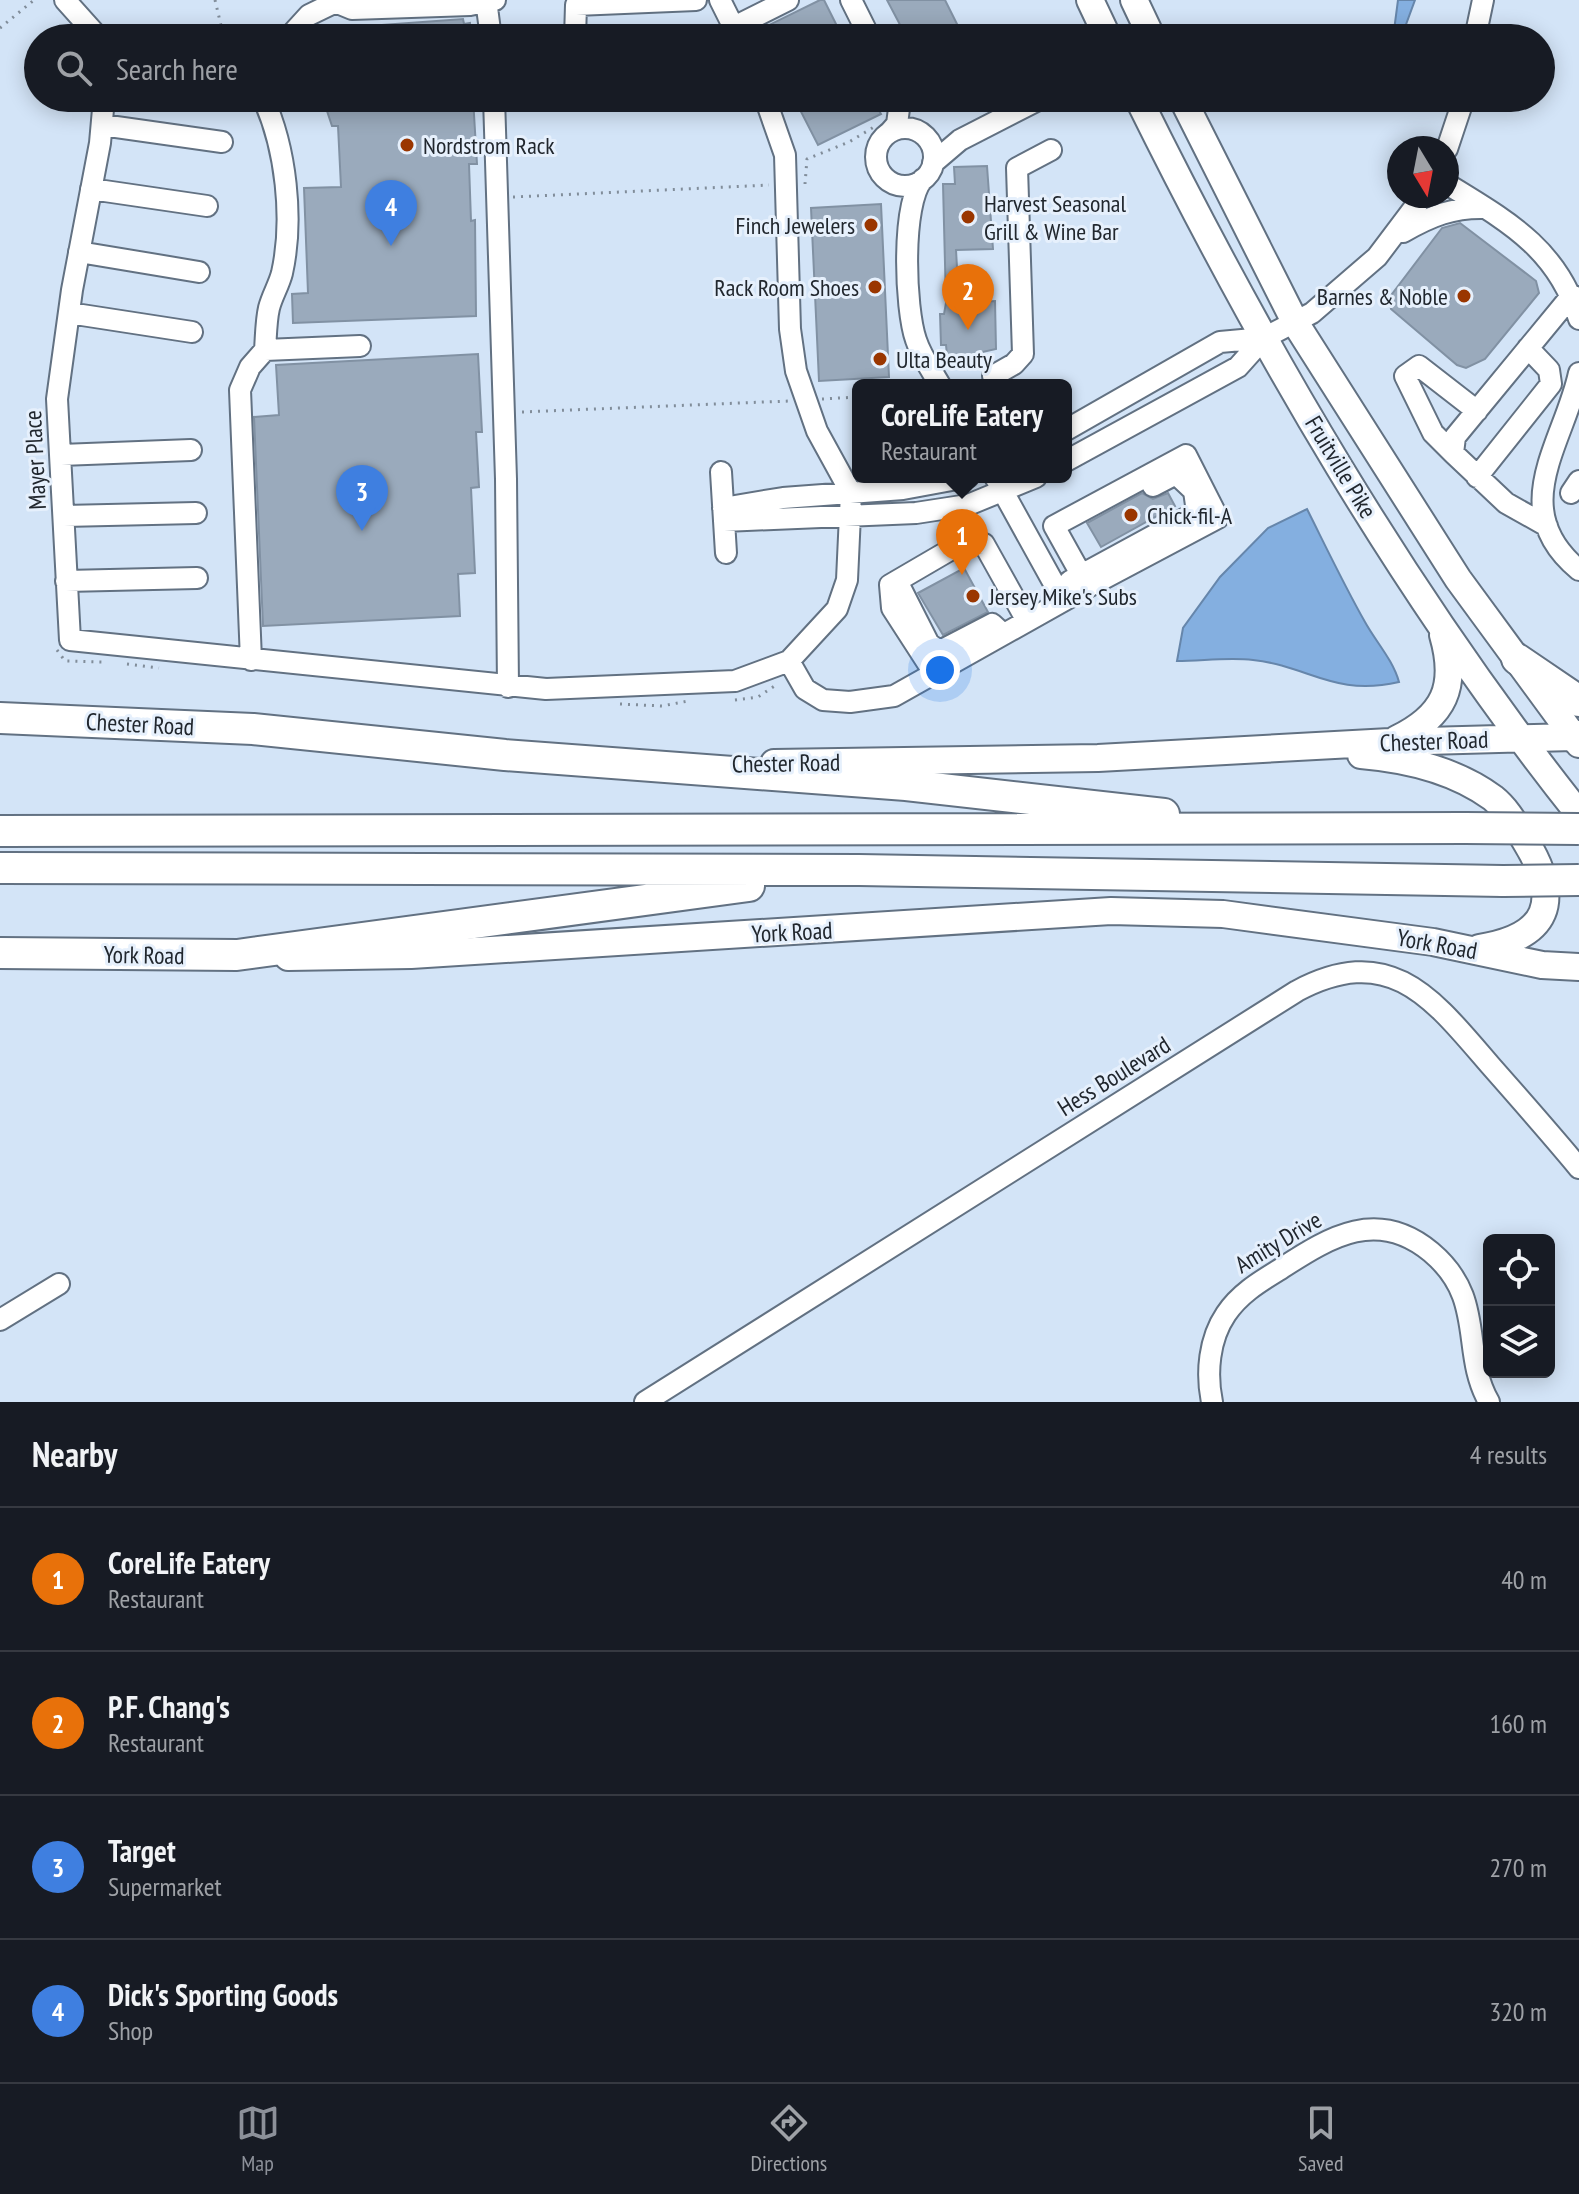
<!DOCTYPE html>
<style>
body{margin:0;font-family:"PT Sans Narrow",sans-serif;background:#242831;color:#f1f3f6}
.controls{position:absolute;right:24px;bottom:24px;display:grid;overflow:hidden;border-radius:12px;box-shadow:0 4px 20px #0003}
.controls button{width:72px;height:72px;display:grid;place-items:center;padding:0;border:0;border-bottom:2px solid #363941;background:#171b24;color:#f1f3f6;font:40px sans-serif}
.compass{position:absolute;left:1387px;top:136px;width:72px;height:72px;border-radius:50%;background:#171b24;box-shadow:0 4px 20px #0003;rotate:170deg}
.you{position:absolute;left:940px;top:670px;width:28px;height:28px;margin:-20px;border:6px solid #fff;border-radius:50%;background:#1a73e8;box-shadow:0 0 0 12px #1a73e833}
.badge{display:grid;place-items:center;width:52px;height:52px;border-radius:50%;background:#8c9099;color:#fff;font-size:26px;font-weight:700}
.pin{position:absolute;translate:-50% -66px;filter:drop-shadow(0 2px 4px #0008)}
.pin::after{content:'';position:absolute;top:42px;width:28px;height:24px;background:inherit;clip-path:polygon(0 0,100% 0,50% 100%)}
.popup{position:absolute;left:852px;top:379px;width:220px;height:104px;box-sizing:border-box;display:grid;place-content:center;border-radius:12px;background:#171b24;filter:drop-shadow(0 2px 6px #0005);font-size:26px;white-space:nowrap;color:#9ea1a6}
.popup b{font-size:30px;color:#f1f3f6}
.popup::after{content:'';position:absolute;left:50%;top:100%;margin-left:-16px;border:16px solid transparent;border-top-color:#171b24}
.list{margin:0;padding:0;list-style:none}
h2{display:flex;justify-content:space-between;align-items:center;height:104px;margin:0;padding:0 32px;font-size:34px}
h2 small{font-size:26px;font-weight:400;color:#9ea1a6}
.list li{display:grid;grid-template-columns:52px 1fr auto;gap:24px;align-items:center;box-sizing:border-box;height:144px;padding:0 32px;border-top:2px solid #363941}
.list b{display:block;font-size:30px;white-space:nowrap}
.list p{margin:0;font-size:26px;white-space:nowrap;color:#9ea1a6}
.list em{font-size:26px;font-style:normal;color:#9ea1a6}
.icon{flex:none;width:44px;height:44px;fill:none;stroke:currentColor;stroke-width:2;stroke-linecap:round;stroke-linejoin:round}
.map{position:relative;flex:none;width:1579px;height:1402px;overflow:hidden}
.search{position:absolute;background:#171b24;box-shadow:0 4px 20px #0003;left:24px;right:24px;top:24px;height:88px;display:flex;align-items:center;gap:20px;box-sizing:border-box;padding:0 28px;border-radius:44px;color:#9ea1a6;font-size:30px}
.sheet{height:680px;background:#171b24}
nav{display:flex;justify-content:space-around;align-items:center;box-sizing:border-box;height:112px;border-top:2px solid #363941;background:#171b24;font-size:22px;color:#9ea1a6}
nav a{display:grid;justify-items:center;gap:4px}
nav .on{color:#8c9099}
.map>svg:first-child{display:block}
.water{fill:#84afe0;stroke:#6686ab;stroke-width:2}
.building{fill:#9aaabc;stroke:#8191a3;stroke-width:2}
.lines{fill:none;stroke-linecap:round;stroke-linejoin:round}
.minor-casing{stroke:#627182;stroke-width:24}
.major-casing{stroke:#627182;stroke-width:30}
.highway-casing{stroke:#627182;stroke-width:34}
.path{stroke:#818d9a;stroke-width:3;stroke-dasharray:2 6;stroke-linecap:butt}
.minor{stroke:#fff;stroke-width:20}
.major{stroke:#fff;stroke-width:26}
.highway{stroke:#fff;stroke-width:30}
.highway-bridge-casing{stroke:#627182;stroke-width:34;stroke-linecap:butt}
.highway-bridge{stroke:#fff;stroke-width:30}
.poi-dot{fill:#9a3600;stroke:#e6f0fc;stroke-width:3}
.labels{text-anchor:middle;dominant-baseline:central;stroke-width:6;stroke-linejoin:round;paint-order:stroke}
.poi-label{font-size:24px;fill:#21272e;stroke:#e6f0fc;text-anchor:start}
.street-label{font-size:24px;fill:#21272e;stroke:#e6f0fc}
</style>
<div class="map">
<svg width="1579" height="1402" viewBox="0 0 1579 1402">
<rect width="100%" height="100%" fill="#d3e4f7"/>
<!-- water -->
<path class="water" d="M1398,0h17l-14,38h-8z
M1307,509c19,38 37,76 58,113 11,20 28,38 34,60 -65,15 -90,-16 -146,-22 -25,-3 -51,1 -76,1l6,-33 37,-51 48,-49z"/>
<!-- building -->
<path class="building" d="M820,0h4l19,38h-78l-4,-9z
M887,0h58l19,38h-57z
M463,19l1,5 6,-1 1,15h-137l-21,-8z
M349,98h124l4,66h-8l2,57 4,-1 1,96 -183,7 -1,-29 16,-1 -4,-105 37,-1 -3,-61h-6l-6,-18 24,-2z
M794,98h78l9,16 -63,31z
M987,166l6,83 -37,1 3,53 36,-2 1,48 -18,4v5l-22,1v-4h-9l-1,-10h-5l-1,-31h4l2,-11 -3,-119h12l-1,-17z
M881,204l8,173 -70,4 -8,-173z
M1460,223l76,58 3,12 -54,66 -19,9 -9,-3 -66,-56 -2,-11 53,-70z
M478,354l4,78h-6l3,55 -8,1 4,85 -17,1 2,42 -197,10 -9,-209 25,-2 -3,-50z
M1142,493l11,6 15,-6 7,13 -74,41 -14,-24z
M964,568l24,44 -45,23 -25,-42z"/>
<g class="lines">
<defs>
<path id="minor" d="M65,0l34,38
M486,0l5,38
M720,0l19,38
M851,0l19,38
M335,2l17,7 118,-4 25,-5
M734,27l54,-27
M288,38l21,-23 31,-15
M575,38l1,-33 120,-5
M1475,38l8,-38
M104,98l-4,45 -28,147 -15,109 13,241 476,49 189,-8 54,-20 48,-52 10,-29 4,-87 -34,-62 -21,-60 -6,-42 -5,-174 -20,-57
M263,98c23,50 31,121 19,175 -3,12 -10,23 -13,35 -3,13 -3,29 -4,42l95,-4
M494,98l12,381 2,208
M102,125l120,17
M876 157a29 29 0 1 1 58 0a29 29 0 1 1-58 0Z
M890,132l7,-8 3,-23
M1447,149l17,-51
M933,163l27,-23 82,-42
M923,179c-22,24 -18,130 -7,161 5,16 16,31 24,45
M1447,184c60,37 110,64 132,135
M91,189l116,17
M1403,232c28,-16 50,-25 82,-24
M79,252l120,20
M69,313l123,19
M1579,373c-15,70 -74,136 0,197
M993,376l21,-12 9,-10 -6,-186 34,-18
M1066,430l154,-88 44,-4 48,-25 65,-56 46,-61
M1453,453l-20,-20 -28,-57 14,-10 58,45
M61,455l130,-5
M1186,455l32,63 -130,69 -34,-61z
M1066,461l172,-94 26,-29
M721,472l5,81
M995,477l68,123
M1477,477l74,-93 -2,-14 -21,-22
M1571,493l8,-12
M723,508l60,-10 120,-9 65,-12
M64,516l132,-3
M724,521l192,-8 52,-8 68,-28
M1547,526l-41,-23 -53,-50 2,-16 117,-142
M66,581l131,-3
M897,581l32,63 11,7 52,-27 11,10
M1070,581l127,-69 -3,-21 -18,-17 -23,12
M251,660l-11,-270 10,-23 15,-17
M789,661l16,28 18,11 27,2 44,-6 194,-109
M934,673l-42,-65 -2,-23 72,-42 22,1 43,77
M0,1320l59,-36
M645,1402l652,-411c94,-50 136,8 193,74 30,34 60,68 89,103
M1212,1402c-6,-29 -3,-63 14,-88 14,-21 35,-33 56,-46 49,-32 96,-60 149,-16 56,47 29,99 58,150"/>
<path id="major" d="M1090,0l18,38
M1134,0l18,38
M1138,98c124,251 267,497 441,716
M1182,98l114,226 162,255 121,165
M1397,739c47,-23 61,-52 46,-104
M1361,755c47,4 94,15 132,43 15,12 23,28 33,44 36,59 23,95 -47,106
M774,763l324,-5 292,-16 184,-5
M288,957l123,-2 700,-44 112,3 210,28 109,23 37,2"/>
<path id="highway" d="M1517,659l62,42
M0,718l253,11 252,26 401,30 258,29
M1574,737l5,-1
M0,831l1465,-3
M0,868l859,2 644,11
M0,953l237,2 512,-69"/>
</defs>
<!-- minor casing -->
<use href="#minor" class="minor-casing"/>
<!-- major casing -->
<use href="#major" class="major-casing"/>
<!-- highway casing -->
<use href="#highway" class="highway-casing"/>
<!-- path -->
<path class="path" d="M215,0l9,38
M0,28l34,-28
M805,184l2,-25 42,-17 25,-15
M513,197l256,-12
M822,399l36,-2
M522,412l267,-11
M57,650l8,11 38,1
M127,664l32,4
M735,700l23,-3 18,-12
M620,704l42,2 26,-5"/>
<!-- minor -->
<use href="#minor" class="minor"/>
<!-- major -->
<use href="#major" class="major"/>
<!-- highway -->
<use href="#highway" class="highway"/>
<defs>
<path id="highway-bridge" d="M1465,828l114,1
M1503,881l76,-1"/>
</defs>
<!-- highway-bridge casing -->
<use href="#highway-bridge" class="highway-bridge-casing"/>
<!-- highway-bridge -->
<use href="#highway-bridge" class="highway-bridge"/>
</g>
<!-- markers -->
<g class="poi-dot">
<circle cx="407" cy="145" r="8"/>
<circle cx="968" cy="217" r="8"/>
<circle cx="871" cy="225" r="8"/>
<circle cx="875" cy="287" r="8"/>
<circle cx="1464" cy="296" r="8"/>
<circle cx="880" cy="359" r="8"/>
<circle cx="1131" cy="515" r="8"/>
<circle cx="973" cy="596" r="8"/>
</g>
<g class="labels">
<!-- poi labels -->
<g class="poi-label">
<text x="423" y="145">Nordstrom Rack</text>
<text x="984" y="203">Harvest Seasonal<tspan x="984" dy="28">Grill &amp; Wine Bar</tspan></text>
<text x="855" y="225" text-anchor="end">Finch Jewelers</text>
<text x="859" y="287" text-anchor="end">Rack Room Shoes</text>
<text x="1448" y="296" text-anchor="end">Barnes &amp; Noble</text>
<text x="896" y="359">Ulta Beauty</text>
<text x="1147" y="515">Chick-fil-A</text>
<text x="989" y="596">Jersey Mike's Subs</text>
</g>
<!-- street labels -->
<g class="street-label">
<text transform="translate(35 460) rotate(-93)">Mayer Place</text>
<text transform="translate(1341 467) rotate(59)">Fruitville Pike</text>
<text transform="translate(140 724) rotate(3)">Chester Road</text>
<text transform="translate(1434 741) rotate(-2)">Chester Road</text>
<text transform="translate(786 763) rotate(-1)">Chester Road</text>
<text transform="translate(792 932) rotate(-3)">York Road</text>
<text transform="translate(1437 944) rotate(10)">York Road</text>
<text transform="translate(144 955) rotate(1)">York Road</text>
<text transform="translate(1114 1076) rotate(-32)">Hess Boulevard</text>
<text transform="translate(1278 1242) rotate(-31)">Amity Drive</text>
</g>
</g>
</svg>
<div class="controls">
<button><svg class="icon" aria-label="locate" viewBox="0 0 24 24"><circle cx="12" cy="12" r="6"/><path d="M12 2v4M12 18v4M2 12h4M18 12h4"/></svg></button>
<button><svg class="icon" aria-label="layers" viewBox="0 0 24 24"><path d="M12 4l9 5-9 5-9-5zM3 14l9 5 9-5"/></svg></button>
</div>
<svg class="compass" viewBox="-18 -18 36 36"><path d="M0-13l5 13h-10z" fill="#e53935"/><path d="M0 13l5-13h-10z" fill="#9ea1a6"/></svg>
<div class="you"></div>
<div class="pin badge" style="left:962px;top:575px;background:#e8710a">1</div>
<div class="popup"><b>CoreLife Eatery</b>Restaurant</div>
<div class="pin badge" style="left:968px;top:330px;background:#e8710a">2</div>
<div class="pin badge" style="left:362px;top:531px;background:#3f7fe0">3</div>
<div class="pin badge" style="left:391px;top:246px;background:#3f7fe0">4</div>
<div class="search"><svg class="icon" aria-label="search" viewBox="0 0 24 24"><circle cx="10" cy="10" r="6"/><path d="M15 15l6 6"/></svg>Search here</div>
</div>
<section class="sheet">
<h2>Nearby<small>4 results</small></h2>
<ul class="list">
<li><span class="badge" style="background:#e8710a">1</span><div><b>CoreLife Eatery</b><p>Restaurant</p></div><em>40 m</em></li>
<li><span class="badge" style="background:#e8710a">2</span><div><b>P.F. Chang's</b><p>Restaurant</p></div><em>160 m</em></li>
<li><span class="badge" style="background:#3f7fe0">3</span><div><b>Target</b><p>Supermarket</p></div><em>270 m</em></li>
<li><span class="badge" style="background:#3f7fe0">4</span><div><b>Dick's Sporting Goods</b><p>Shop</p></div><em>320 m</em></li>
</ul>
</section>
<nav>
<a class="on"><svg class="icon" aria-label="map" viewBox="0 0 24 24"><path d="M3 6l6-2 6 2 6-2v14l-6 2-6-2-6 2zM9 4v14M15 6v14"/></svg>Map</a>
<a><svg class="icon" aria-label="directions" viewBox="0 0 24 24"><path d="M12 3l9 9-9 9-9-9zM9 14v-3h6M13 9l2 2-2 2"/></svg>Directions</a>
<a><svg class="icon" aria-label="saved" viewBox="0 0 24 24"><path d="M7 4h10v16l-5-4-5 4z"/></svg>Saved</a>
</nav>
